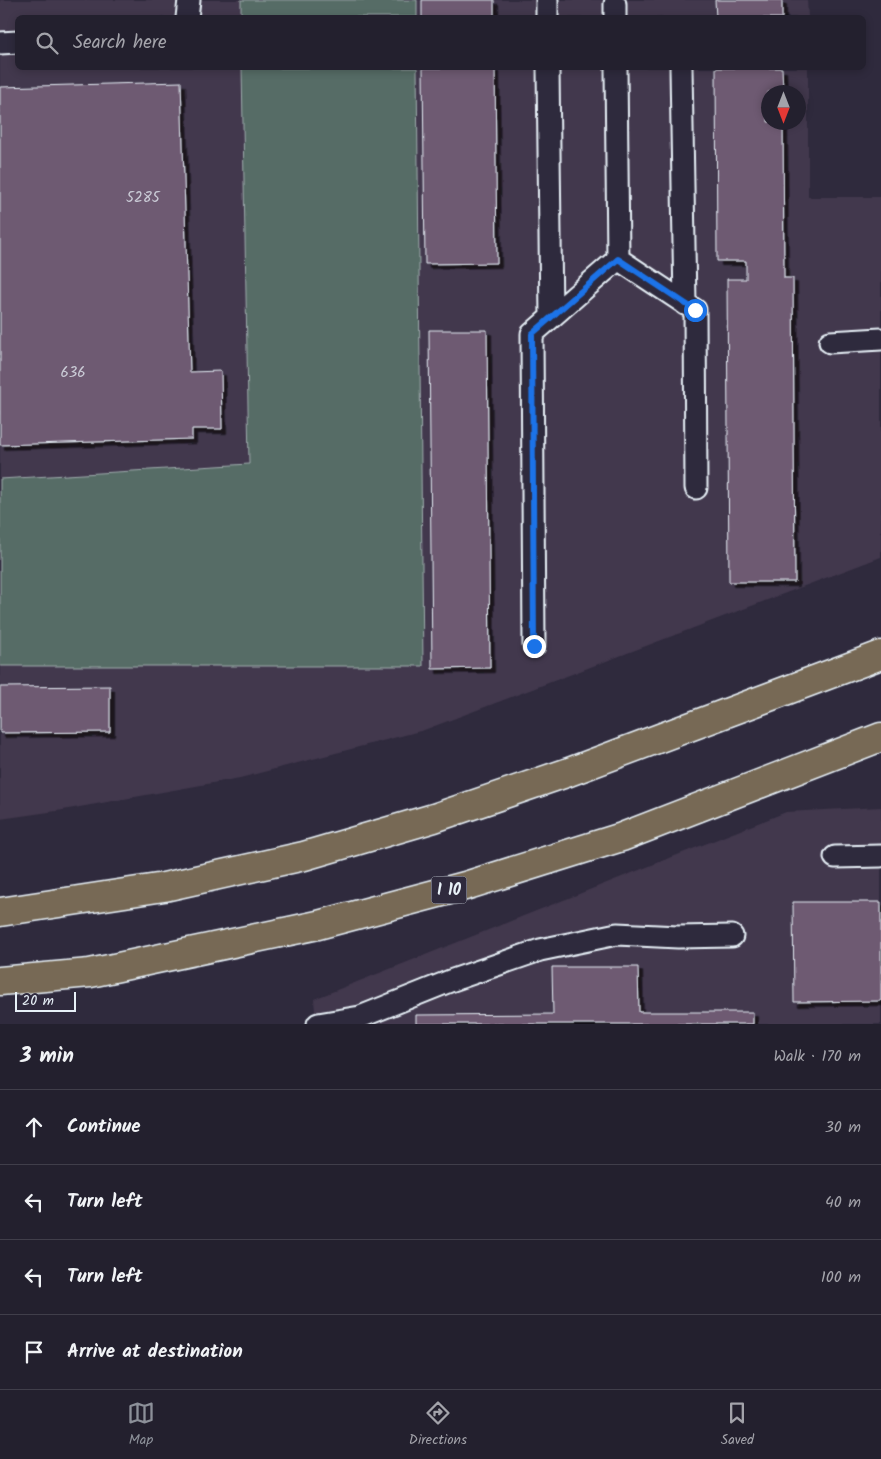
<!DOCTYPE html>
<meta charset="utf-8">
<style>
body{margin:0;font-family:Kalam,sans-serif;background:#2b2836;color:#f1f3f6}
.compass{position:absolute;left:761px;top:85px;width:45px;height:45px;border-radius:50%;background:#23202e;box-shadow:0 2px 8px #0003;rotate:180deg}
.scale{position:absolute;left:15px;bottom:12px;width:61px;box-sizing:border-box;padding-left:5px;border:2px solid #e8f1f8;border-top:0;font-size:14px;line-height:18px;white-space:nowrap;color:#e8f1f8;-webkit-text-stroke:4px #2f2a3d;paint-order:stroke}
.stop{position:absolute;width:15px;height:15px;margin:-11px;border:4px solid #1a73e8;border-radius:50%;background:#fff}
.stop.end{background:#1a73e8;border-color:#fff;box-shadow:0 1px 5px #0008}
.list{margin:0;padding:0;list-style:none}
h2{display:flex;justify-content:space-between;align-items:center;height:65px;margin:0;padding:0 20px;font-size:21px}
h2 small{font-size:16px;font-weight:400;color:#a3a3aa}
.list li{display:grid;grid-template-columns:32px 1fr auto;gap:15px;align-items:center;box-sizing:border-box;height:75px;padding:0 20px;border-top:1px solid #403e4a}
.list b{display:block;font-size:19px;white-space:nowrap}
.list em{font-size:16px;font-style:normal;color:#a3a3aa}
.icon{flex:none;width:28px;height:28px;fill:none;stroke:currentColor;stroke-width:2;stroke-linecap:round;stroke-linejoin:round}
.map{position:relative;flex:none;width:881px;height:1024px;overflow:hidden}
.search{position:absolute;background:#23202e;box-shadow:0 2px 8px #0003;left:15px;right:15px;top:15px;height:55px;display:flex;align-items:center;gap:12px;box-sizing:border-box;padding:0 18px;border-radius:8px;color:#a3a3aa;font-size:19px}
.sheet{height:365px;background:#23202e}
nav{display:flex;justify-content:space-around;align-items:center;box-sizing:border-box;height:70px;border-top:1px solid #403e4a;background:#23202e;font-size:14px;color:#a3a3aa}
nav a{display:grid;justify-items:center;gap:2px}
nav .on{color:#8c9099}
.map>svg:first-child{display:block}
.built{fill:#42384d;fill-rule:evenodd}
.green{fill:#576c66;stroke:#a0aeaf}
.building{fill:#6e5a72;stroke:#e8f1f8;filter:url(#shadow)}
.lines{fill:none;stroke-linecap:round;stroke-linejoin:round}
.minor-casing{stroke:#e8f1f8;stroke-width:25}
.highway-casing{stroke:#e8f1f8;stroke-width:31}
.minor{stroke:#2f2a3d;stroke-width:21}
.highway{stroke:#776954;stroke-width:28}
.route{stroke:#1a73e8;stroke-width:6}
.labels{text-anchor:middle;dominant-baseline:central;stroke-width:4;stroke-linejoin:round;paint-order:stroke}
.number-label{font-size:15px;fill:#cacbd6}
.shield{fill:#2f2a3d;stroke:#b0b5c0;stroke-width:1}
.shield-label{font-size:16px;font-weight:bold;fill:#e8f1f8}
</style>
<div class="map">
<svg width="881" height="1024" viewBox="0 0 881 1024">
<defs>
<filter id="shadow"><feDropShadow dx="4.5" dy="4.5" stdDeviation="0" flood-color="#0009"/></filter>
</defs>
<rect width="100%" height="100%" fill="#2f2a3d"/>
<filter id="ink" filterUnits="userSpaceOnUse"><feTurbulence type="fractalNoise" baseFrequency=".02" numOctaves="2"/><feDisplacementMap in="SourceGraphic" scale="10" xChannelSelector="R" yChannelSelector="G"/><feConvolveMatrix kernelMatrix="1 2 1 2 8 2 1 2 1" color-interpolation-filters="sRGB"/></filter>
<g filter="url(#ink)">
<!-- built -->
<path class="built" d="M0,0h241v17l-223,1v50h224l7,396 -249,15z
M417,0h390l1,17 -391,1z
M417,68h391v129h73v360l-457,173 -184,48 -177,32 -63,9v-153h423zM768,92h30v30h-30z
M881,807v217h-565l-2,-25 472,-187z"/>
<!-- green -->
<path class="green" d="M241,0h176v17h-176z
M242,68h175l6,598h-423v-187l249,-15z"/>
<!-- building -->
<path class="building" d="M422,0h72v18h-72z
M715,0h67v18h-66z
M423,68h72l2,195 -72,1z
M716,68h66l1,24h-15v30h15l1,156h9l2,304h-66l-2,-303h19v-18h-29z
M181,82l9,290 31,-1 1,58h-30v10l-192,6v-358z
M429,330h58l3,338 -58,1z
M110,686v46l-110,1v-46z
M793,902h88v99l-87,1z
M552,967h86l1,45h114v12h-337v-9l137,-1z"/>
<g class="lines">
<defs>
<path id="minor" d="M547,0v18
M615,4v14
M187,18l2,-18
M0,43l18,-1
M548,68l3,249
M681,68l4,236
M618,259l77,51 1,178
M830,342l51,-3
M534,646l-2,-312 86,-75 -2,-191
M835,857l46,-1
M318,1024l42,-7 90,-36 90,-31 77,-16 61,3 54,-1"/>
<path id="highway" d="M0,912l164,-25 140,-31 130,-38 135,-46 312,-117
M0,981l90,-8 228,-48 147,-39 157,-49 259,-100"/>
</defs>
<!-- minor casing -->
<use href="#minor" class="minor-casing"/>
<!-- highway casing -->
<use href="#highway" class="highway-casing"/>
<!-- minor -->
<use href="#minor" class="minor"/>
<!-- highway -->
<use href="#highway" class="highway"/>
</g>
</g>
<g class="lines" filter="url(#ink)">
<!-- route -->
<path class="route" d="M534,646l-2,-312 86,-75 77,51"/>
</g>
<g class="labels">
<!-- number labels -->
<g class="number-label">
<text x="143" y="198">5285</text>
<text x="73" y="373">636</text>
</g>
<!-- shield labels -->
<rect class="shield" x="431.5" y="876.5" width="35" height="27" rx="4"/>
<g class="shield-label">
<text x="449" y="890">I 10</text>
</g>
</g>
</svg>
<svg class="compass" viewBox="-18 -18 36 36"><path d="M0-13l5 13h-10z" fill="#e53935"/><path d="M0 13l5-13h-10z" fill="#a3a3aa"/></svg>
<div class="scale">20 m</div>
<div class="stop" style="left:695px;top:310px"></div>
<div class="stop end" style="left:534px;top:646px"></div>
<div class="search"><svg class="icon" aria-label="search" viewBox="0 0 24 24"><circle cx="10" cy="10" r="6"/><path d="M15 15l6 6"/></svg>Search here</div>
</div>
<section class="sheet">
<h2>3 min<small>Walk · 170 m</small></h2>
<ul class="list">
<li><svg class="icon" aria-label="ahead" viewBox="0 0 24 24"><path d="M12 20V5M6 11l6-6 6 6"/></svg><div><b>Continue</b></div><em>30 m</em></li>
<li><svg class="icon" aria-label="left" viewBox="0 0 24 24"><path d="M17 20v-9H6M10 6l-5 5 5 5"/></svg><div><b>Turn left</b></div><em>40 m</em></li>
<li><svg class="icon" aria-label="left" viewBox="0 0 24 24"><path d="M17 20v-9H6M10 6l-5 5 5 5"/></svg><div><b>Turn left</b></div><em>100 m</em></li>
<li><svg class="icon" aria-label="arrive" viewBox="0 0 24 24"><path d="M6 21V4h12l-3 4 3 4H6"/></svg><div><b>Arrive at destination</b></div></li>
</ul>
</section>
<nav>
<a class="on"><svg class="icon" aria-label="map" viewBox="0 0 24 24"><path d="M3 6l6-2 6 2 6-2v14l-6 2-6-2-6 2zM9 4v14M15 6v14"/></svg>Map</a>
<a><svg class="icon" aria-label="directions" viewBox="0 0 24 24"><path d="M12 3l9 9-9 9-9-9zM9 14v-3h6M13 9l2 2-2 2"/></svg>Directions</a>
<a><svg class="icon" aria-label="saved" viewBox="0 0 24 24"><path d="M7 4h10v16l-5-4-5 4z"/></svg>Saved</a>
</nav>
